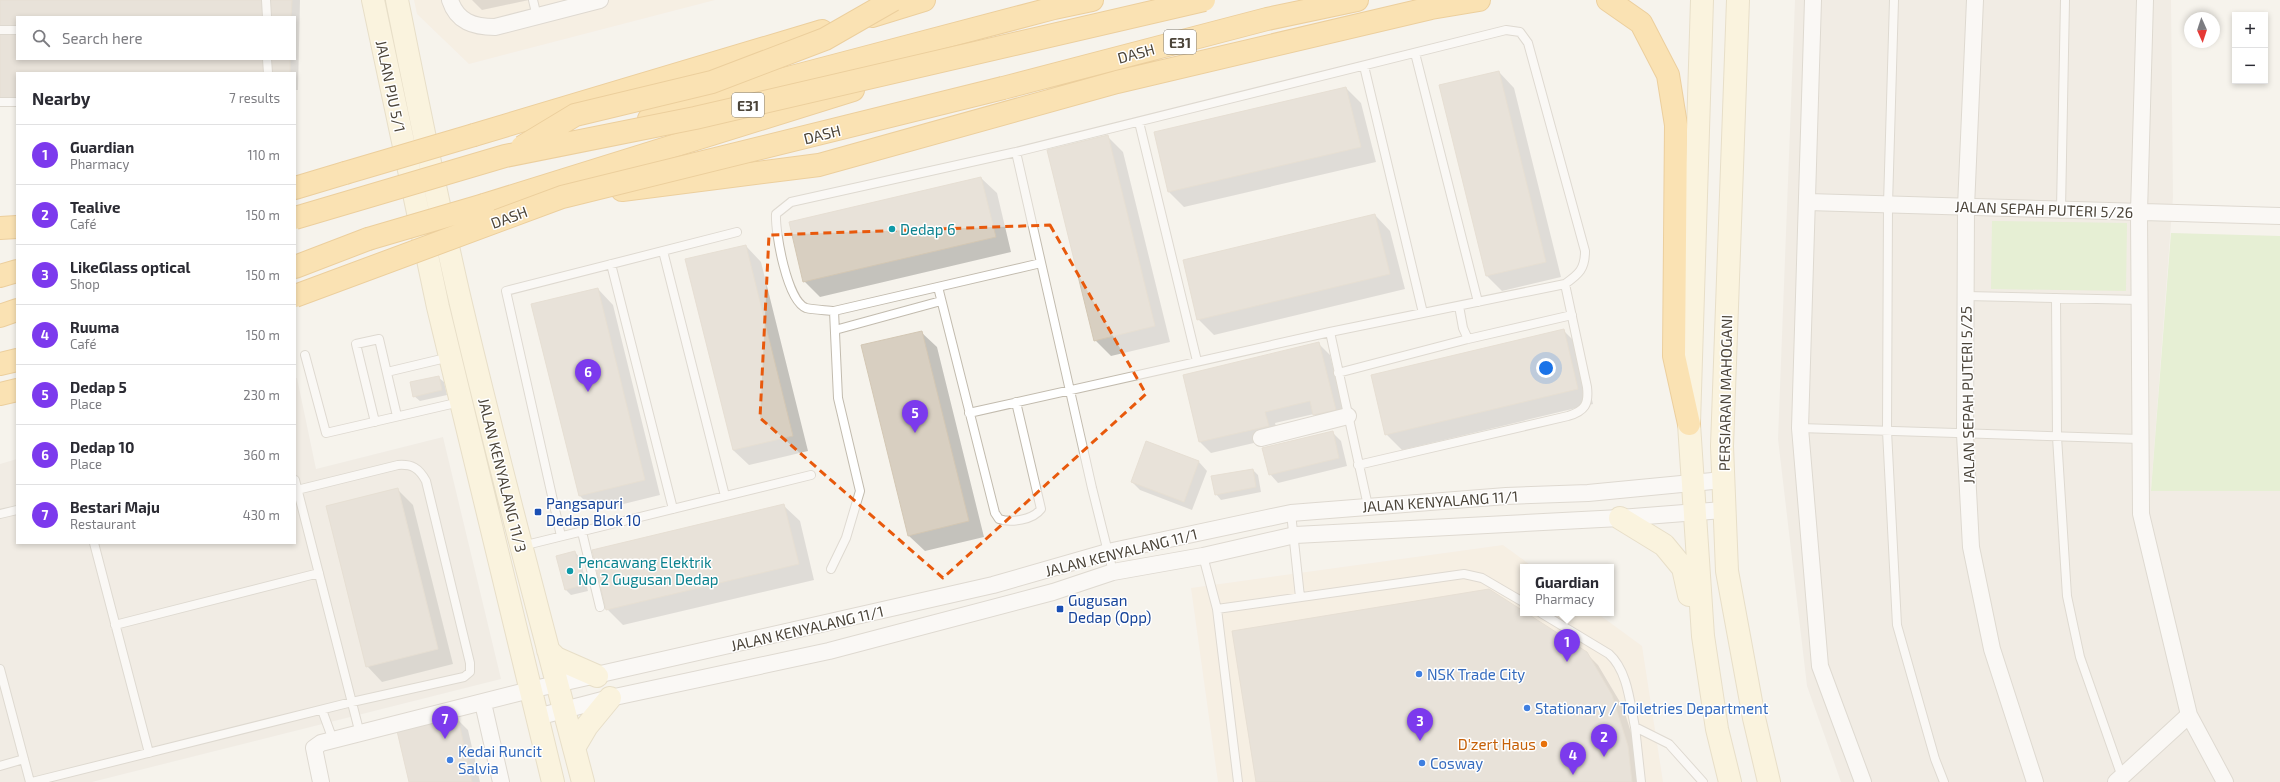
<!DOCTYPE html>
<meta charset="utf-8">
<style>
body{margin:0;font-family:"Exo 2",sans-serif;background:#f2f2f3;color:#2b2b33}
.controls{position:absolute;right:12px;top:12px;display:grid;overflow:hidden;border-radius:0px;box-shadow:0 2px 6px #0003}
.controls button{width:36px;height:36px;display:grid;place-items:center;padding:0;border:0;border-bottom:1px solid #e1e1e2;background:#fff;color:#2b2b33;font:20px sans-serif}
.compass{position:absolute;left:2184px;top:12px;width:36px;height:36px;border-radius:50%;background:#fff;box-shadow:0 2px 6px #0003;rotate:177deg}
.you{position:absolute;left:1546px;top:368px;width:14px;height:14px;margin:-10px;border:3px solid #fff;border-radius:50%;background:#1a73e8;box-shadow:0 0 0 6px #1a73e833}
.badge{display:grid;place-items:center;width:26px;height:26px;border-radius:50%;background:#7c3aed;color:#fff;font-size:13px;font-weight:700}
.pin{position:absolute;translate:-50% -33px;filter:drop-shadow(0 1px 2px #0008)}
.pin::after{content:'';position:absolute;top:21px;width:14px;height:12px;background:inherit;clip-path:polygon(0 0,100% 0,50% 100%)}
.popup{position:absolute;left:1520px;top:564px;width:94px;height:52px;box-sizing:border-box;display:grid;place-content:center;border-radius:0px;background:#fff;filter:drop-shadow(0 1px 3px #0005);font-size:13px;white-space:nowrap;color:#7c7c81}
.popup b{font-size:15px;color:#2b2b33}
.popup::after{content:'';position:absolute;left:50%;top:100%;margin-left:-8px;border:8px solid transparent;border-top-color:#fff}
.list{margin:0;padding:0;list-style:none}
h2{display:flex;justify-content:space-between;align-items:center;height:52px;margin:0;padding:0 16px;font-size:17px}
h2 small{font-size:13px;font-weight:400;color:#7c7c81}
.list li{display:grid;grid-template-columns:26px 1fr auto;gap:12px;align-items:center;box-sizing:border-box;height:60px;padding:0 16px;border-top:1px solid #e1e1e2}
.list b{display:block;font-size:15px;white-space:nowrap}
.list p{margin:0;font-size:13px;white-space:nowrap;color:#7c7c81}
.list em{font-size:13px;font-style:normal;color:#7c7c81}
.icon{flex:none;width:22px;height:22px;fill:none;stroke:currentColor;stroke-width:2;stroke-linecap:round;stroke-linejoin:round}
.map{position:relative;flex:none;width:2280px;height:782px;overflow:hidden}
.search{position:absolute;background:#fff;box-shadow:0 2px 6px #0003;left:16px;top:16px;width:280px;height:44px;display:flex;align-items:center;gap:10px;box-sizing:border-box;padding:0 14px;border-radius:0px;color:#7c7c81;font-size:15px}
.panel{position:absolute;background:#fff;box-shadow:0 2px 6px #0003;left:16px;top:72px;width:280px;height:472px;border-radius:0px}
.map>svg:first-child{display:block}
.residential{fill:#eae5da}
.commercial{fill:#f7ead8}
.green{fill:#d2eab5}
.shadow{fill:#0003;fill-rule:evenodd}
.building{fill:#d8cfc1;stroke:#d3c7b4}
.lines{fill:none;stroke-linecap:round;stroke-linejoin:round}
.lane-casing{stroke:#c2bbae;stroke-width:10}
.street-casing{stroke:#c2bbae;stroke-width:18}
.secondary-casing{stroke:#d6c79b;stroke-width:24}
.highway-casing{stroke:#e0a43c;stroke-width:24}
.lane{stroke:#fff;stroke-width:8}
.street{stroke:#fff;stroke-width:16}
.secondary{stroke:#fff3cd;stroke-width:22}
.highway{stroke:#ffcf6e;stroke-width:22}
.highway-bridge-casing{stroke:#e0a43c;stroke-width:24;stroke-linecap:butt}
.highway-bridge{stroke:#ffcf6e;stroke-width:22}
.marked{fill:none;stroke:#e8590c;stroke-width:3;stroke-dasharray:8 5;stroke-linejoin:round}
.culture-dot{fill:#0f9aa8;stroke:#fff;stroke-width:1.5}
.transit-dot{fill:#1a4fb4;stroke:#fff;stroke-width:1.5}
.shop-dot{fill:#3f7fe0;stroke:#fff;stroke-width:1.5}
.food-dot{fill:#e8710a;stroke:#fff;stroke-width:1.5}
.labels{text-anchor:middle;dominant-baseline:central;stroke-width:3;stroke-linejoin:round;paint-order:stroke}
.shield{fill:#fff;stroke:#817c74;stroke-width:1}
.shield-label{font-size:14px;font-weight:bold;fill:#4b4439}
.street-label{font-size:15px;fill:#4b4439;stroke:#fff}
.culture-label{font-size:15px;fill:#0d838f;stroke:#fff;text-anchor:start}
.transit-label{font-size:15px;fill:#164399;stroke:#fff;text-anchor:start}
.shop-label{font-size:15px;fill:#366cbe;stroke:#fff;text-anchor:start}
.food-label{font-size:15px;fill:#c56008;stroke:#fff;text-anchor:end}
</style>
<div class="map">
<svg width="2280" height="782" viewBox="0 0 2280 782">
<rect width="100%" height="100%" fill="#f6f3ec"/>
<!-- residential -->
<path class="residential" d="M1795,0h376l2,197 -22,294h129v291h-439l-34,-96 -29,-247z
M295,378h2l19,91 127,-32 58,242 -409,103h-92v-318l17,-5v84h278z"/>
<!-- commercial -->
<path class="commercial" d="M414,0h301l-246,64 -52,-50z
M1503,545l30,22h-10v46h74l45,33 21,136h-445l-27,-194z"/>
<!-- green -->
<path class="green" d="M1992,221l135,2 -1,68 -135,-2z
M2171,233l109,3v255h-129z"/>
<!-- shadow -->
<path class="shadow" d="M0,0h300l-2,90h-3v-17h-278zM17,17h278v42h-278z
M472,0h57l-47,10z
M1499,72l15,16 47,189 -59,14 -15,-15z
M1346,88l15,15 15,59 -192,45 -15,-15z
M1107,136l16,16 47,190 -59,14 -16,-16z
M981,178l16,15 14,59 -191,45 -16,-16z
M1375,215l15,16 15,58 -191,46 -16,-16z
M746,246l15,16 47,189 -59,14 -16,-15z
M598,289l15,16 47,190 -65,16 -15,-15 -47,-191z
M1563,330l16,16 14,58 -191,46 -16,-16z
M921,332l16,15 47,190 -59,14 -16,-15z
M1319,344l11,11 16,66 -21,5 -11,-12 -39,9 4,14 -68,16 -11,-11 -16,-67z
M438,377l6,5 3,13 -27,6 -6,-5z
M1333,433l8,8 6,25 -69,17 -8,-9z
M1147,442l52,20 8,9 -15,39 -52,-20 -8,-8z
M1253,470l5,5 3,17 -40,8 -5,-6z
M397,489l16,16 40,159 -71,18 -15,-16z
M784,506l16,15 14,59 -191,45 -16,-16z
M575,552l5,6 8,33 -17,4 -5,-5z
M1586,653l12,12 25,42 16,51 3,24h-385z
M457,719l11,11 12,52h-70z"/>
<!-- building -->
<path class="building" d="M0,0h292l-1,17h-274v42h273v14h-273v25h-17z
M1499,71l47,191 -60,14 -47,-191z
M1346,87l15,60 -193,45 -14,-60z
M1108,135l47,191 -61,15 -47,-191z
M981,177l15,60 -193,45 -14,-60z
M1375,214l15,60 -193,46 -14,-60z
M746,245l47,191 -60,14 -48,-191z
M598,288l47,192 -66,16 -48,-192z
M1564,329l14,60 -193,46 -14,-60z
M922,331l47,190 -61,15 -47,-191z
M1319,342l17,68 -23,5 -3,-14 -45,11 4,14 -70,16 -16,-67z
M439,376l3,14 -29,7 -3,-15z
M1333,431l6,27 -70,17 -7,-27z
M1146,441l53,20 -15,41 -53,-20z
M1253,469l3,18 -41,8 -4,-19z
M398,488l40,161 -72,18 -40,-161z
M784,504l15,60 -193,46 -14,-60z
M575,551l8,34 -18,5 -9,-34z
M1489,589l98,63 25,43 16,51 4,36h-376l-24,-151z
M458,718l14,64h-63l-12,-51z"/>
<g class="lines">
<defs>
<path id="lane" d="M266,0l1,17
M533,0l4,17
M1894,0l-6,204 -1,227 10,194 38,134 9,23
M0,30h17
M1415,53l63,249
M267,59l1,14
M1364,66l59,247
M0,102h17
M1139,122l58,239
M1016,152l76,336 21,84
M2061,209l4,-209
M663,251l62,245
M611,264l62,245
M938,287l57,226 4,6c12,4 34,1 42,-10l-25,-107
M1966,296l174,4
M2056,298l1,139 10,159 13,61 42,120
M1459,306l4,22 5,11
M835,330l106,-29
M1330,332l38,174
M305,355l21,78 134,-31
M387,372l63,-15
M1338,373l130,-34 104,-24
M969,413l361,-81 235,-48c14,-10 20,-15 20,-33l-57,-208 -8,-11 -14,-2 -490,122 -225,50 -15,12c-1,18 11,87 30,94 8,2 20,2 28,3l207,-48
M375,422l-19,-78 23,-5 18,77
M1800,428l340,11
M1358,465l210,-49c17,-5 21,-12 19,-29l-22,-103
M295,480l65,254
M1291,513l9,84
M0,514l17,-4
M582,532l18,75
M561,536l-55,-245 231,-59
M94,543l55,210
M522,546l289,-71
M1203,556l14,53 21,173
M831,569l15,-31 14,-47 -22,-93 -4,-87
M1217,609l247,-35 18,4 41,24
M1541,613l68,41c19,17 21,50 26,73l34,17 34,38
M115,625l204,-52
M0,669l30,113
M322,710l11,30
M1635,727l6,55
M0,766l24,-7
M32,782l320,-80 112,-25 6,-5v-9l-44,-182c-7,-13 -14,-17 -28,-16l-101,25"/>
<path id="street" d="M450,0c7,22 24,27 45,27l105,-27
M1813,0l-13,428 20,238 43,116
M1975,0l-9,207 -1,227 6,113 21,102 43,133
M2145,0l-6,212 2,302 48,201 36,67
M1808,202l472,14
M1261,438l87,-22
M483,703l18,79
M537,717l73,-19 219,-47 224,-59 60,-20 90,-16 92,-21 325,-17 103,-8
M321,782l-7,-34 7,-5 209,-53 463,-105 115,-33 183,-39 215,-17 82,-3 135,-13
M2116,782l73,-67"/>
<path id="secondary" d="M373,0l65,307 115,475
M397,0c20,100 40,201 63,300 38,162 81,322 123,482
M1702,0l-13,424 14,212 14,93 13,53
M1738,0l-16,446 5,125 27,147 15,64
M1620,518l44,27 19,23 6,27
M548,650l8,8 41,18
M574,748l13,-22 23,-28"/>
<path id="highway" d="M1608,0l33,23 27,52 8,50 -2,231 15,68
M872,16l52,-16
M1003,88l264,-69 90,-19
M649,119l120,-36 285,-75 38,-8
M474,135l348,-104
M295,188l50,-15
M622,190l197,-25 298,-83 314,-74 48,-8
M484,205l369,-115
M0,228l17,-1
M295,267l73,-28
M0,276l17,-5
M0,316l17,-6
M0,364l17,-4
M0,394l17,-4"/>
</defs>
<!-- lane casing -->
<use href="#lane" class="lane-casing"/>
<!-- street casing -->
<use href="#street" class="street-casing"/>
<!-- secondary casing -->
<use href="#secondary" class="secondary-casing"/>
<!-- highway casing -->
<use href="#highway" class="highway-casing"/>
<!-- lane -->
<use href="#lane" class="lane"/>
<!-- street -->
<use href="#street" class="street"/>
<!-- secondary -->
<use href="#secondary" class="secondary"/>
<!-- highway -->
<use href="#highway" class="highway"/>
<defs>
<path id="highway-bridge" d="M522,147l53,-32 137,-33 113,-43 68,-39
M345,173l129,-38
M295,218l210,-62 190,-38 509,-118
M368,239l116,-34
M295,296l267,-99 441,-109"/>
</defs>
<!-- highway-bridge casing -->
<use href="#highway-bridge" class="highway-bridge-casing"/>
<!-- highway-bridge -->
<use href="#highway-bridge" class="highway-bridge"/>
</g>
<!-- marked area -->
<path d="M0 0H2280V782H0ZM1050,225l96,169 -203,184 -183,-160 9,-183z" fill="#f6f3ec" fill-opacity=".55" fill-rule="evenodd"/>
<path class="marked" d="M1050,225l96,169 -203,184 -183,-160 9,-183z"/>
<!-- markers -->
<g class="culture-dot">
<circle cx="892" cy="229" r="4"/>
<circle cx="570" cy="571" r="4"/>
</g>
<g class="transit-dot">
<rect x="534" y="508" width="8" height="8" rx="2"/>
<rect x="1056" y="605" width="8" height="8" rx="2"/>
</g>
<g class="shop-dot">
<circle cx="1419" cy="674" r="4"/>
<circle cx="1527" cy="708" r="4"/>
<circle cx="450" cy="760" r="4"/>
<circle cx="1422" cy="763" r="4"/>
</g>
<circle class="food-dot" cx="1544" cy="744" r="4"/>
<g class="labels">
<!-- shield labels -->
<g class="shield">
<rect x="1164" y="30" width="32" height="24" rx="3"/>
<rect x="732" y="93" width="32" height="24" rx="3"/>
</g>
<g class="shield-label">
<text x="1180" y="42">E31</text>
<text x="748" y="105">E31</text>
</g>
<!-- street labels -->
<g class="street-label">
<text transform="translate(1136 53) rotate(-15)">DASH</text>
<text transform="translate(391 86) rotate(78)">JALAN PJU 5/1</text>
<text transform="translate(822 134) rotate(-14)">DASH</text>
<text transform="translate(2044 209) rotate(2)">JALAN SEPAH PUTERI 5/26</text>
<text transform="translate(509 217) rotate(-20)">DASH</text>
<text transform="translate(1725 393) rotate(-89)">PERSIARAN MAHOGANI</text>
<text transform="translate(1967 395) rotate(-91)">JALAN SEPAH PUTERI 5/25</text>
<text transform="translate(503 475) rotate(76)">JALAN KENYALANG 11/3</text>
<text transform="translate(1440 501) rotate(-4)">JALAN KENYALANG 11/1</text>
<text transform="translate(1121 552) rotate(-14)">JALAN KENYALANG 11/1</text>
<text transform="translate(807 628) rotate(-13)">JALAN KENYALANG 11/1</text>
</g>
<!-- culture labels -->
<g class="culture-label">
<text x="900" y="229">Dedap 6</text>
<text x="578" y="562">Pencawang Elektrik<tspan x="578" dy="17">No 2 Gugusan Dedap</tspan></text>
</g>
<!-- transit labels -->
<g class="transit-label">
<text x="546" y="503">Pangsapuri<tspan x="546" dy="17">Dedap Blok 10</tspan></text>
<text x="1068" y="600">Gugusan<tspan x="1068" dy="17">Dedap (Opp)</tspan></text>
</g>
<!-- shop labels -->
<g class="shop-label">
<text x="1427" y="674">NSK Trade City</text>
<text x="1535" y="708">Stationary / Toiletries Department</text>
<text x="458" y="751">Kedai Runcit<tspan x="458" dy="17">Salvia</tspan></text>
<text x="1430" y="763">Cosway</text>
</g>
<!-- food labels -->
<g class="food-label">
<text x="1536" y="744">D'zert Haus</text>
</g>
</g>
</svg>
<div class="controls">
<button>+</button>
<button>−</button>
</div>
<svg class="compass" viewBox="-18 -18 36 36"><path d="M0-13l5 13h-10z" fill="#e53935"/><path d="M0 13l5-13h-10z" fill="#7c7c81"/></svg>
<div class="you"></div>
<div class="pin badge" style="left:1567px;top:662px">1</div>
<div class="popup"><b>Guardian</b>Pharmacy</div>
<div class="pin badge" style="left:1604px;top:757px">2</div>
<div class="pin badge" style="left:1420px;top:741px">3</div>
<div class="pin badge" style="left:1573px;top:775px">4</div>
<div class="pin badge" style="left:915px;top:433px">5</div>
<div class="pin badge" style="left:588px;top:392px">6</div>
<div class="pin badge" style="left:445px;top:739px">7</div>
<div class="search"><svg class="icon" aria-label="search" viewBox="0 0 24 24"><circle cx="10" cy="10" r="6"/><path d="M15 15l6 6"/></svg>Search here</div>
<section class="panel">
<h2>Nearby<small>7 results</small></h2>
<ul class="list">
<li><span class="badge">1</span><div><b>Guardian</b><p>Pharmacy</p></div><em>110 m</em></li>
<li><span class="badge">2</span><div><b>Tealive</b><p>Café</p></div><em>150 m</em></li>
<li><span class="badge">3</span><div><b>LikeGlass optical</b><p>Shop</p></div><em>150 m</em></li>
<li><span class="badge">4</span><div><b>Ruuma</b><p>Café</p></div><em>150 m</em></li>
<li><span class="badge">5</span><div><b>Dedap 5</b><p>Place</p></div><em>230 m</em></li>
<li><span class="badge">6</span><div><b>Dedap 10</b><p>Place</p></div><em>360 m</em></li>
<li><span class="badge">7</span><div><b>Bestari Maju</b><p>Restaurant</p></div><em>430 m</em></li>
</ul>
</section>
</div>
